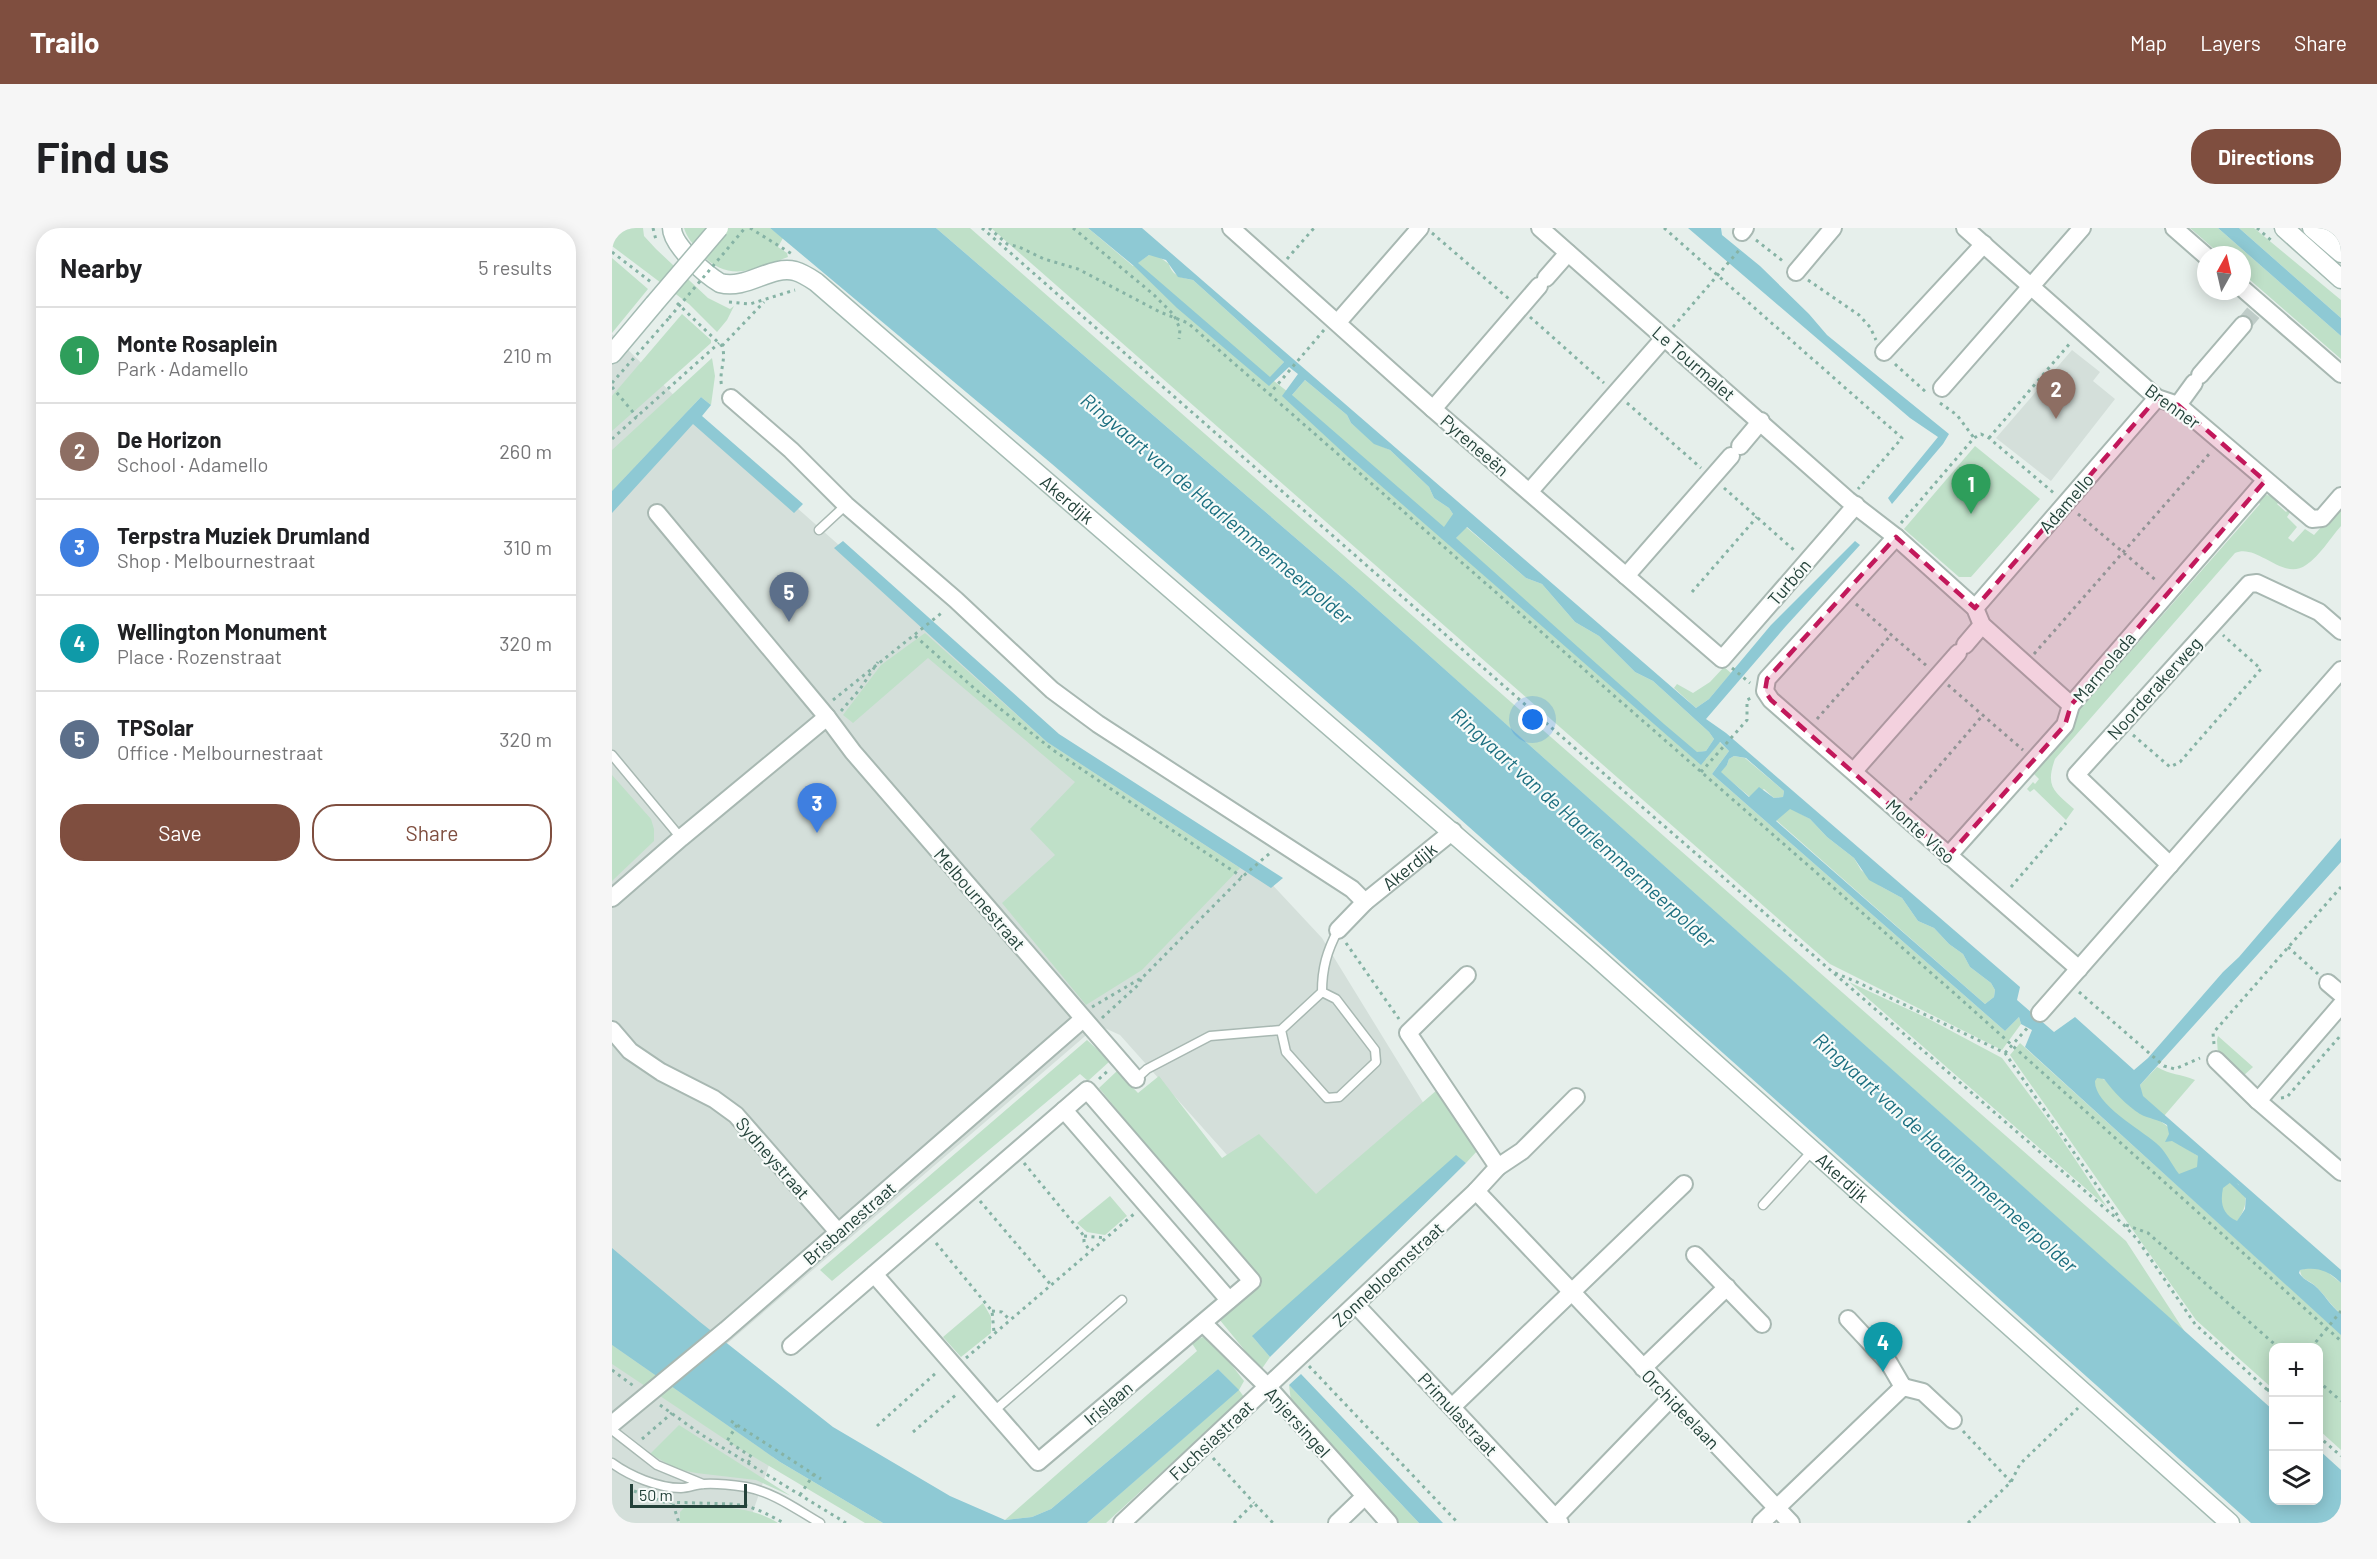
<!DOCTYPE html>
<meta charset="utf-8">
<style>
body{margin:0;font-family:Barlow,sans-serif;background:#f6f6f6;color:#202124}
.controls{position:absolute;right:18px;bottom:18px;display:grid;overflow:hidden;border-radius:12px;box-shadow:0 3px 15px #0003}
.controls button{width:54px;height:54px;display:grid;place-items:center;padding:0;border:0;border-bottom:2px solid #e0e0e0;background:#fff;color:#202124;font:30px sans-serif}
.compass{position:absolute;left:1585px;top:18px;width:54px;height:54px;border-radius:50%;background:#fff;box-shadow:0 3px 15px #0003;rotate:8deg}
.scale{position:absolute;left:18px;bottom:15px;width:117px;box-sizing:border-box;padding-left:6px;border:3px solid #24423a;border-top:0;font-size:16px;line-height:21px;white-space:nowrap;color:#24423a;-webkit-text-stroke:4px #f7fbf9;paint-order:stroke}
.you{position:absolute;left:921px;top:492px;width:21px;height:21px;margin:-15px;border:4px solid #fff;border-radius:50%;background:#1a73e8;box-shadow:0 0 0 9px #1a73e833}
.badge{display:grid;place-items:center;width:39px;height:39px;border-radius:50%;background:#7f4e3f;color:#fff;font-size:20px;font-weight:700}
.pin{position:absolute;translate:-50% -50px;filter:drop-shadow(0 2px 3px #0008)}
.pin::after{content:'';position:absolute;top:32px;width:21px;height:18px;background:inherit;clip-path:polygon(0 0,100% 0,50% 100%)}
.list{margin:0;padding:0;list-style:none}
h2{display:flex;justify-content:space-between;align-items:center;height:78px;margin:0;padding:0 24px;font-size:26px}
h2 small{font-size:20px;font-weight:400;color:#757577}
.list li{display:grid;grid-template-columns:39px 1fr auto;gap:18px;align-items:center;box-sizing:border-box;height:96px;padding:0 24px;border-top:2px solid #e0e0e0}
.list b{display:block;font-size:22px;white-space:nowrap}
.list p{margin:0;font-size:20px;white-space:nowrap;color:#757577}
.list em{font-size:20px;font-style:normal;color:#757577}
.actions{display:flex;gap:12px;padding:18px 24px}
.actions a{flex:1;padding:14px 0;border:2px solid #7f4e3f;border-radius:24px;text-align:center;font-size:21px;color:#7f4e3f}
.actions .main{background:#7f4e3f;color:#fff}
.icon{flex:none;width:33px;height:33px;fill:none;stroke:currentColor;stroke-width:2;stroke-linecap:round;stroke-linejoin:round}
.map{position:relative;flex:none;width:1729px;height:1295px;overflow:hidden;border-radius:24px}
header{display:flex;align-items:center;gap:36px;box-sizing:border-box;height:84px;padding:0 30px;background:#7f4e3f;color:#fff}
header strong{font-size:28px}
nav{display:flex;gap:33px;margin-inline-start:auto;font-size:21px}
.intro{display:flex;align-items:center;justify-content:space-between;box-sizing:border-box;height:144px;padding:0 36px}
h1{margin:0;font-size:42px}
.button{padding:15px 27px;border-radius:24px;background:#7f4e3f;color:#fff;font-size:21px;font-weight:700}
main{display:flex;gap:36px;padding:0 36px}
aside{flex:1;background:#fff;border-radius:24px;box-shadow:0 3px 15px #0003}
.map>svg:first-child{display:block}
.built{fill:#d4dfda}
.green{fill:#bfe0c8}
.water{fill:#8ec9d4;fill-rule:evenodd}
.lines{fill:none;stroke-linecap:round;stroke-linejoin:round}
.stream{stroke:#8ec9d4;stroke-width:4.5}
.street-tunnel{stroke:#bfccc8;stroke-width:16;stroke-dasharray:16 8;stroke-linecap:butt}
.lane-casing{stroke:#a8b8b2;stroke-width:11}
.street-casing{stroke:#a8b8b2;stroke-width:20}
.secondary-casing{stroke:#a4bbb3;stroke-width:21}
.path{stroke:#86b3a5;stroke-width:3;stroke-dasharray:3 4.5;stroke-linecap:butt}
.lane{stroke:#fff;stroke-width:8}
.street{stroke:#fff;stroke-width:16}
.secondary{stroke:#fff;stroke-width:18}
.secondary-bridge-casing{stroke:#a4bbb3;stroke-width:21;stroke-linecap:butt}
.path-bridge{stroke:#86b3a5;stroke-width:3;stroke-dasharray:3 4.5;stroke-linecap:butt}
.secondary-bridge{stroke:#fff;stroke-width:18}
.marked{fill:#c2185b;fill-opacity:0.2;stroke:#c2185b;stroke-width:4.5;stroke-dasharray:12 8;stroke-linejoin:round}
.labels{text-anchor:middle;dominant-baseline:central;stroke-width:4.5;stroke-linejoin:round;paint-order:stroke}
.street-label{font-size:18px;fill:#24423a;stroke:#f7fbf9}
.water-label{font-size:20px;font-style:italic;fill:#1c6f80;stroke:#f7fbf9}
</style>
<header>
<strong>Trailo</strong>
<nav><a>Map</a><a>Layers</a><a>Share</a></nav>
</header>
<div class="intro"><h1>Find us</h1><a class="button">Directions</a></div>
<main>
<aside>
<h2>Nearby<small>5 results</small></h2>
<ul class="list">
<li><span class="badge" style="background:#2e9e5b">1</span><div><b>Monte Rosaplein</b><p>Park · Adamello</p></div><em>210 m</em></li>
<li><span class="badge" style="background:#8d6e63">2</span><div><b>De Horizon</b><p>School · Adamello</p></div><em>260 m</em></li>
<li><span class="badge" style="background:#3f7fe0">3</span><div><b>Terpstra Muziek Drumland</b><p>Shop · Melbournestraat</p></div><em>310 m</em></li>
<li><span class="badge" style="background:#0f9aa8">4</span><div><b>Wellington Monument</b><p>Place · Rozenstraat</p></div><em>320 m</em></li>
<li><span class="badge" style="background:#5c6f8a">5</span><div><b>TPSolar</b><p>Office · Melbournestraat</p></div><em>320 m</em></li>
</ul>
<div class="actions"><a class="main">Save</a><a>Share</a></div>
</aside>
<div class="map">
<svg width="1729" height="1295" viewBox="0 0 1729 1295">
<rect width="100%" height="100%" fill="#e6efeb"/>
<!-- built -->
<path class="built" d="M0,106l95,94 347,308 214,144 54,58 113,184 -134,116 -181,-203 -22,-10 -390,335 73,70 -32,93h-137z
M1460,122l28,22 -7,9 22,18 -64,82 -55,-43z"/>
<!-- green -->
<path class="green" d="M0,0h31l1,8 12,13 52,49 22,11 4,-3 -7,14 -10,12 -28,-28 -77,-58z
M72,0h86l13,10 -5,9 9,6 1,4c-34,13 -62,27 -89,-6 -6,-7 -12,-13 -15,-23z
M324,0h34l1156,1013 59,91 -829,-742z
M379,0h97l45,38 16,-11 9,1 11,8c3,12 13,14 24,16l91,82 -14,16 22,17 13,-15 42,35 4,8 23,20 16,7 39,37 5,11 15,10 4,6 3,24 10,-11 60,51 16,6 33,38 24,14 36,36 18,9 56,51 5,7 -8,12 -7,1 7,7 13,-17 10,9 -17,23 293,257 14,-14 2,7 -19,26 -172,-86z
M1578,0h28l123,108v23l-99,-86v-18h-21z
M1627,0h15l87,72v18z
M0,30l36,31 -36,44z
M70,86l29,26v3l-99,88v-35z
M100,130l3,18 -4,29 -10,-8 -89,94v-41z
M1363,218l65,53 -69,78h-12l-55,-48z
M1654,267l7,1 7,5 -3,3 9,8 3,-3 2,2 -4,6 10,10 -9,11 5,4 12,-13 9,6 27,-30v21c-11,12 -21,30 -35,39 -23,17 -48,-22 -71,-12l-180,206c-10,28 -1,32 19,50l-8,11 -32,-31 -4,3 -3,-3 6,-7 2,2 4,-5 -7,-7 59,-82 4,2 165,-188 -3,-4z
M313,405l122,109 193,126 -98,102 -56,35 -84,-102 53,-48 -25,-26 45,-47 -147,-124 -75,65 -10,-8 38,-50z
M1112,439l7,6 -22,26 -13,9 -22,-20 3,-4 16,9 17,-11z
M1122,528l11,2 39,33 -1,6 -9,1 -10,-9 -14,8 -30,-25 7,-7 2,-6z
M0,547l39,44 3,10v12l-42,40z
M1178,580l20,11 17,18 27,21 7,12 19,16 22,12 16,23 16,7 15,16 14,10 7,13 21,16 4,7 -1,7 -9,7 -209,-184z
M1237,754l78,36 75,40 55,74 50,75z
M1606,808l35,31 -11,10 -24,-22 -1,-15z
M475,812l23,21 -22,20 -8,-7 -248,207 -12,-11z
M1408,815l321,291v116l-22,-20 -1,-82h-44l-1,41 -77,-69 -186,-265z
M1545,839c13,8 24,7 38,13l-31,36 -22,-20 -2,-11z
M1479,842l76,56 15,20 16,10 25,31 4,-4 8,-1c18,12 10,29 -1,44l-155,-143z
M505,843l21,22 21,-17 63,82 37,-24 57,60 121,-104 41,60 -12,13 -10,-7 -203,181 17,20 -9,13 -42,-51 40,-36 -160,-195z
M498,968l17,20 -22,19 -18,-3 -10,-9z
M1701,1039l13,4 15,12v31c-11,-9 -17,-21 -28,-30 -7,-5 -12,-5 -13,-14z
M371,1075l8,14v16l-30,24 -18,-20z
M591,1109l14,9 27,35 -5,9 5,7 -138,126h-19l151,-133 -20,-21 -167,140 -19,8 -27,3 192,-169 -6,-9z
M0,1117l168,117 103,61h-18l-133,-79 -120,-80z
M677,1157l130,138h-24l-104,-122z
M67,1197l112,71 -35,-16 -60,-7 -19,-4 -27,-15z
M101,1279c24,1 44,3 65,16h-98v-11l4,-4z"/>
<!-- water -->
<path class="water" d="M158,0h166l420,362 917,820 1,90h44l1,-50 22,20v53h-90l-874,-778 -325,-281z
M476,0h54l554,480 13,-9 62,-74 84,-84 5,4 -74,81 -80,93 20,14 294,254 -3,13 37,32 21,-15 59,53 14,-12 75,-86 16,-15 102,-119v24l-201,223 3,11 198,174v13c-12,-12 -24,-17 -41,-13l-1,3c4,6 9,8 15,12 11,9 16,21 27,29v21l-316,-288 7,-17 -11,-6 -2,-7 -14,14 -293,-257 17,-23 -9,-9 -19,23 -353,-308 -66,-61 16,-22 -9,-7 -20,19 -92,-78 -43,-42zM537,27l17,5 12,17 15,3 91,82 -14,15 -132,-114zM693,152l42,35 4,8 23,21 16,6 39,37 5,11 15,10 4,6 -9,13 -152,-132zM855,299l59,51 16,6 33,38 24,14 36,36 18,9 56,51 5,7 -8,12 -9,1 -33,-28 -208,-186zM1122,528l12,2 38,33 -1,6 -9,1 -15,-11 -10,10 -28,-25 6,-7 2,-6zM1178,581l20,10 17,18 27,21 15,22 33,18 16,23 16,7 15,16 14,10 7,13 21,16 4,7 -1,7 -9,7 -209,-183zM1485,850l7,1c10,13 22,26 36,35 9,5 18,5 27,11l2,9 -4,8 7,-1 26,15 -1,11 -18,7c-8,-10 -13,-23 -23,-31 -16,-14 -62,-39 -61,-62zM1619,954l7,2 8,12 -1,13 -8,12c-15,-7 -17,-18 -14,-33z
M1076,0h33l1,7 38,31 49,48 18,21 122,99 -6,10 -51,60 -4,-6 50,-61 -28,-19z
M1606,0h21l102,90v18z
M89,169l10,8 -9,11 101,88 -9,9 -101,-89 -81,89v-22z
M231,313l216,193 224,144 -12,10 -224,-146 -213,-194z
M844,927l10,8 -196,194 -18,-21z
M0,1020l88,74 133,105 117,69 55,24 27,-3 19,-8 167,-140 21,21 -152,133h-204l-103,-61 -168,-117z
M689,1146l142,149h-24l-130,-138z"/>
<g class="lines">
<!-- stream -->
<path class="stream" d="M1617,951l20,19"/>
<!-- street-tunnel -->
<path class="street-tunnel" d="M1631,97l11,-13"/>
<defs>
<path id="lane" d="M207,302l27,-25
M0,527l69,83
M669,802l5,22 41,46 12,-1 37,-35 -1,-12 -39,-51 -14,-7
M524,851l11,-10 63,-33 71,-6 41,-38c0,-24 5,-41 16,-62
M1151,977l50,-55
M382,1183l128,-111
M0,1202l45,35 46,19
M0,1235c18,13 46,25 69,25 8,0 15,-4 23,-4 13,-1 28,1 42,3 27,5 50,22 74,36"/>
<g id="street">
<path d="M619,0l202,181 289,250 134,-154"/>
<path d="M928,0l308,272 48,37 79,71 7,17 89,80"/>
<path d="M1353,0l192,170 21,7 134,114 10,-1 19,-22"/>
<path d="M1562,0l32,28"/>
<path d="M1130,4l3,-4"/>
<path d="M1184,44l37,-44"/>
<path d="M934,50l22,-25"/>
<path d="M1630,60l99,86"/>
<path d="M726,94l82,-94"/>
<path d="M1272,124l100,-108"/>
<path d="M1588,147l43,-50"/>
<path d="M1330,160l140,-160"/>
<path d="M119,170l60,52 55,55 110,95 96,90 46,34 254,165 13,13"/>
<path d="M1566,177l16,-22"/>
<path d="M821,181l106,-123"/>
<path d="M1128,218l21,-25"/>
<path d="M918,263l134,-153"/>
<path d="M45,285l170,204"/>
<path d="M1284,309l-129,142 -2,12 6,9 308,269"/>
<path d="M1014,348l105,-120"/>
<path d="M1363,380l182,-210"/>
<path d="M1353,417l17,-20"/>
<path d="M1242,543l104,-118"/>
<path d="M1336,628l117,-131 6,-20 194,-224"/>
<path d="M1558,637l-94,-90 173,-191 8,-1 62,29 22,19"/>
<path d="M0,670l69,-60 146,-121 26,35 283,327"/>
<path id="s1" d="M726,702l27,-28 88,-71"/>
<path d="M855,747l-59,58 90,134 -22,24 315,332"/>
<path d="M1716,755l13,11"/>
<path d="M1428,785l301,-343"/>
<path d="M0,802l18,21 31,21 53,27 22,16 103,118"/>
<path d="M1604,832l42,41 83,71"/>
<path d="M1646,873l83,-96"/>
<path d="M452,882l165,190"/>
<path d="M886,939l24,-16 54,-54"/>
<path d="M1083,1027l67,69"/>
<path d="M744,1077l204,218"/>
<path d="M1236,1091l41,44 14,24"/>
<path d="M591,1095l65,64 121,136"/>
<path d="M179,1118l273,-236 23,-20 165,191 -214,181 -164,-188"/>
<path d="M1031,1140l84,-81"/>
<path d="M840,1179l232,-223"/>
<path d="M0,1196l114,-94 357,-311"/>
<path d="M943,1290l116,-120"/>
<path d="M510,1295l354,-332"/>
<path d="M725,1295l27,-26"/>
<path d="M1149,1295l142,-136 20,5 30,28"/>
</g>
<g id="secondary">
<path id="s2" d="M60,0c0,17 33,46 48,55 27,7 50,-18 75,-12 7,2 15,7 21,11l780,675 634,566"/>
<path d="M1672,0l57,51"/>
<path d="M1700,0l29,25"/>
<path d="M0,126l42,-50"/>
</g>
</defs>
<!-- lane casing -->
<use href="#lane" class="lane-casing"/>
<!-- street casing -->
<use href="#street" class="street-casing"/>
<!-- secondary casing -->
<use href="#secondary" class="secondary-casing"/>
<!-- path -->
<path class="path" d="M41,0l3,12
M138,0l42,26
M370,0l628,551 513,445 14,15 58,85 79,72
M377,0l18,16 12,3 25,12 34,10 82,43 28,11 766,670 387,348
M461,0l80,66 21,21 6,14 -1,10
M1052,0l238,210 -44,51
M1645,0l15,13
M820,5l77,66
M1144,12l28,22
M0,24l39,30
M675,31l27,-31
M1196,52l51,35 11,12 6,13
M117,74l21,2 45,-14
M65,75l45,43c5,13 -4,27 0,41
M918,89l74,66
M1061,99l68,-79
M110,118l42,-44
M1283,136l33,30
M0,155l57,-65
M0,159l25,30
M658,168l2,-5 52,-61
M1015,175l74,65
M1328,175l17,12 17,23
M1377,210l82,-96
M0,211l107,-96
M1112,260l71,63
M1466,286l80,68
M1289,295l73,-85 7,-4 8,4 66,56
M1080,364l65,-75
M1244,376l72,63
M303,408l60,53 78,61 189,127
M1422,426l176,-201
M1120,440l18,15
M1336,457l75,65
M221,472l111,-89
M229,483l19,-22 18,-27
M1205,491l74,-84
M1521,507l37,32 10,-5 81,-93 -38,-34
M1089,544l46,-52v-20l4,-2
M1298,572l73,-85
M1399,659l55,-64
M734,715l53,76
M1676,719l30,27
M1223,745l22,9 148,71 115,166
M1467,764l85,74 11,3 25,-11
M480,779l51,-30 99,-100 28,-24
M490,790l36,-33 4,-7
M1602,816l-1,-11 128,-146
M1393,825l25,-28
M487,851l11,-10
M1669,870l6,-1 54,-62
M412,935l60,73v6l6,9
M368,973l71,84
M1514,997l22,8 131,115
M472,1008l22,2
M324,1015l56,68 2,21
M380,1083l10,1 8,8
M1699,1120l30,-37
M354,1130l168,-144
M697,1138l149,157
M0,1142l23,17
M1706,1153l23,20
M1655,1163l7,-6
M48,1177l42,30 144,88
M119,1193l90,58
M125,1197l-10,16 25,16 -4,6
M265,1198l61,-55
M1351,1203l48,51
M301,1204l44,-38
M1706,1208l23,20
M30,1211l30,-26
M601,1230l41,45
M22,1263l30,11 68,2 15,2 16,6 21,11
M188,1267l14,-21
M61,1276l6,19
M622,1295l20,-20 19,20
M1356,1295l43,-41 9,-18 58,-56"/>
<!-- lane -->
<use href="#lane" class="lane"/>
<!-- street -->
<use href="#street" class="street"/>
<!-- secondary -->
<use href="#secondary" class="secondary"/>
<defs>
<path id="secondary-bridge" d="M42,76l65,-76"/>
</defs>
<!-- secondary-bridge casing -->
<use href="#secondary-bridge" class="secondary-bridge-casing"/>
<!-- path-bridge -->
<path class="path-bridge" d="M57,90l76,-90"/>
<!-- secondary-bridge -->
<use href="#secondary-bridge" class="secondary-bridge"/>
</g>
<!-- marked area -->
<path class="marked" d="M1545,170l21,7 87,76 -194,224 -6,20 -117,131 -177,-156 -6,-9 2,-12 129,-142 79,71z"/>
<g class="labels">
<!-- street labels -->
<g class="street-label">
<text transform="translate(1082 135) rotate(41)">Le Tourmalet</text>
<text transform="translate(1561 178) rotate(36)">Brenner</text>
<text transform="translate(863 217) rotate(41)">Pyreneeën</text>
<text stroke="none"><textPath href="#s2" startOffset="508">Akerdijk</textPath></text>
<text transform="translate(1454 275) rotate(-49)">Adamello</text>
<text transform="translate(1177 354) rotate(-49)">Turbón</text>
<text transform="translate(1492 439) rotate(-50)">Marmolada</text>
<text transform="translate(1542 460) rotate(-48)">Noorderakerweg</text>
<text transform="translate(1309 603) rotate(42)">Monte Viso</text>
<text stroke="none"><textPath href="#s1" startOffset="96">Akerdijk</textPath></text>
<text transform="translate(368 671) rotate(49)">Melbournestraat</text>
<text transform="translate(161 930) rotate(49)">Sydneystraat</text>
<text stroke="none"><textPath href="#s2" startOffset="1538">Akerdijk</textPath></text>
<text transform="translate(237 995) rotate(-41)">Brisbanestraat</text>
<text transform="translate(776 1046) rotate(-43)">Zonnebloemstraat</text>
<text transform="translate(496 1175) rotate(-40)">Irislaan</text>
<text transform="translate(1069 1181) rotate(46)">Orchideelaan</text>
<text transform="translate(846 1186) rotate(47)">Primulastraat</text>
<text transform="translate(686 1194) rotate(48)">Anjersingel</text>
<text transform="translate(599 1212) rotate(-43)">Fuchsiastraat</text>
</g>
<!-- water labels -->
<g class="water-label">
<text transform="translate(605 280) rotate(40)">Ringvaart van de Haarlemmermeerpolder</text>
<text transform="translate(972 599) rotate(42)">Ringvaart van de Haarlemmermeerpolder</text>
<text transform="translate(1334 924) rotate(42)">Ringvaart van de Haarlemmermeerpolder</text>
</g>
</g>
</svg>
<div class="controls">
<button>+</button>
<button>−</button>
<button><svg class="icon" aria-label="layers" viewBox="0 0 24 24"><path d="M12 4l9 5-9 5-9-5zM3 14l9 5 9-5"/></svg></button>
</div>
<svg class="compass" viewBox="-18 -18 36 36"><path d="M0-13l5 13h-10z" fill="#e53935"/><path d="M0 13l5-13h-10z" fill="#757577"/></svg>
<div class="scale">50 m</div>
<div class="you"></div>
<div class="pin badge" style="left:1359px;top:286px;background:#2e9e5b">1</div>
<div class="pin badge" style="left:1444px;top:191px;background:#8d6e63">2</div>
<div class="pin badge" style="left:205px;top:605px;background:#3f7fe0">3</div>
<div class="pin badge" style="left:1271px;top:1144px;background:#0f9aa8">4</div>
<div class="pin badge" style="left:177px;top:394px;background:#5c6f8a">5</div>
</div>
</main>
